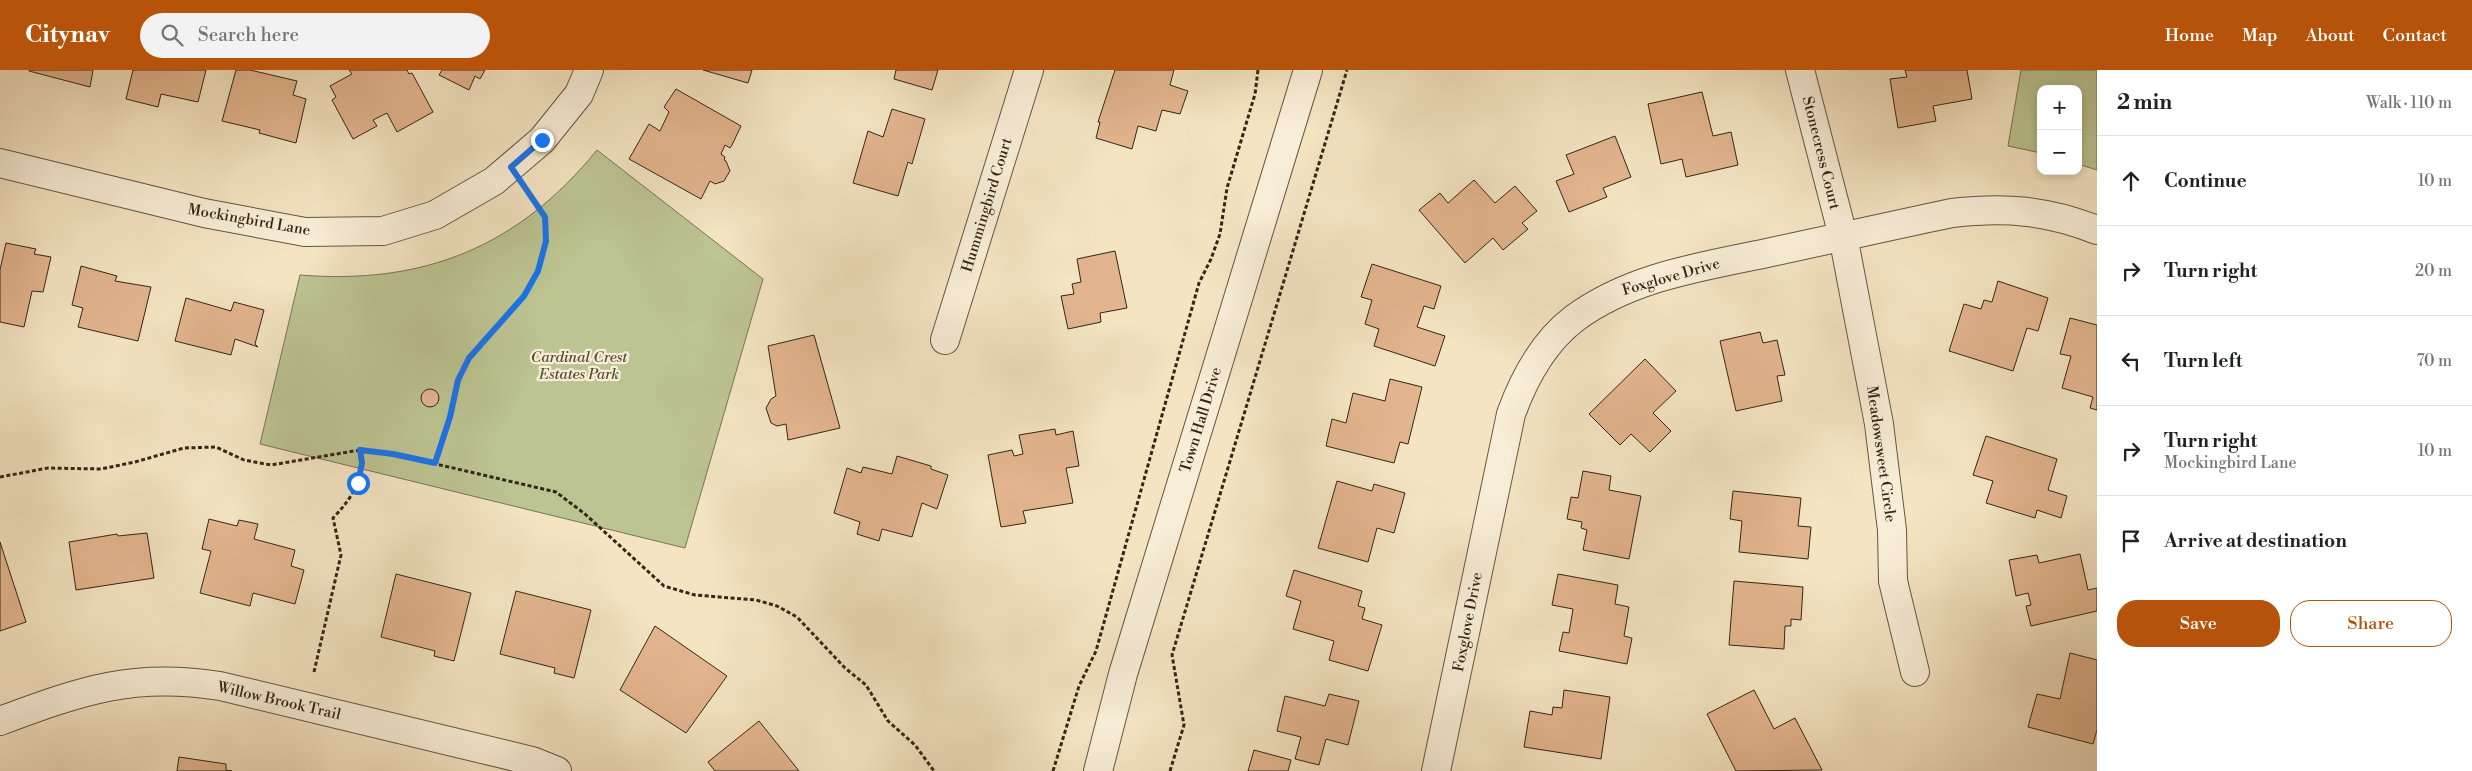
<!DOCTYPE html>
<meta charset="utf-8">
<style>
body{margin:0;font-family:"Libre Bodoni",serif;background:#f2f2f2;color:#202124}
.controls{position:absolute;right:15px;top:15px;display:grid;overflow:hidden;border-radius:10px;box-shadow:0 2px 8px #0003}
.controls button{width:45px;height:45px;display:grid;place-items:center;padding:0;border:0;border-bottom:1px solid #e0e0e0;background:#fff;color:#202124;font:25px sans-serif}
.stop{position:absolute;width:15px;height:15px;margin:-11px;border:4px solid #1a73e8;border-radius:50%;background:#fff}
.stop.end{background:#1a73e8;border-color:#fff;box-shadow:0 1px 5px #0008}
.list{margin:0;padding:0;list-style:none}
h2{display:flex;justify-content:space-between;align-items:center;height:65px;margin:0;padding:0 20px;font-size:21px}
h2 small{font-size:16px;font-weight:400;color:#757577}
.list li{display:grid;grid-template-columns:32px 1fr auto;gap:15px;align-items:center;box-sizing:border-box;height:90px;padding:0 20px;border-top:1px solid #e0e0e0}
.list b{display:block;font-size:19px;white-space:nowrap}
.list p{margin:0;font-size:16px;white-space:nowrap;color:#757577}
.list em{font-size:16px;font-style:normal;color:#757577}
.actions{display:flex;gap:10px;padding:15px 20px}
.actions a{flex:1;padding:11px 0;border:1px solid #b45309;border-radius:20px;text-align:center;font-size:18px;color:#b45309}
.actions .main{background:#b45309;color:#fff}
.icon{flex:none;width:28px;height:28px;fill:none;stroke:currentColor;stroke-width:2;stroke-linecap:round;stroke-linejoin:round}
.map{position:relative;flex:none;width:2097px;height:701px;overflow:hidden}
header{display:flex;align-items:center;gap:30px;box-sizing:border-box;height:70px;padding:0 25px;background:#b45309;color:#fff}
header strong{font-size:24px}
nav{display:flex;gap:28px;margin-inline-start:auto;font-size:18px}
.search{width:350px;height:45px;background:#f2f2f2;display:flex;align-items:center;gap:12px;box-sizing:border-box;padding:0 18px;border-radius:28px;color:#757577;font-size:19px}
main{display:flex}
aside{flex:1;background:#fff}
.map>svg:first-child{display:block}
.green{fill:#bcc492;stroke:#787554}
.building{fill:#e3b58e;stroke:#332616}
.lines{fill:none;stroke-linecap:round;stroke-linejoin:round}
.minor-casing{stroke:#635641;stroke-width:30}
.path{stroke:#332616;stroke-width:3;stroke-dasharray:4 2.5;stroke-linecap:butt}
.minor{stroke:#f8edd7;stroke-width:28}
.route{stroke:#1a73e8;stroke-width:6}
.labels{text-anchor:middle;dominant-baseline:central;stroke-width:4.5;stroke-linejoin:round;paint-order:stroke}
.street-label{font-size:15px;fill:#332616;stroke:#f8edd7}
.park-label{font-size:15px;font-style:italic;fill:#554e35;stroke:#f8edd7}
</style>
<header>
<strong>Citynav</strong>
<div class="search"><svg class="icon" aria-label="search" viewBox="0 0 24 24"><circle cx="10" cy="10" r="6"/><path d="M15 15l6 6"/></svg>Search here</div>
<nav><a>Home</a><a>Map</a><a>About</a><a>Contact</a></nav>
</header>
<main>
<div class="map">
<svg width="2097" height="701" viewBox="0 0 2097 701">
<rect width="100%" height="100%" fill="#f4e4c2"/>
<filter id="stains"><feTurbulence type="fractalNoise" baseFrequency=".004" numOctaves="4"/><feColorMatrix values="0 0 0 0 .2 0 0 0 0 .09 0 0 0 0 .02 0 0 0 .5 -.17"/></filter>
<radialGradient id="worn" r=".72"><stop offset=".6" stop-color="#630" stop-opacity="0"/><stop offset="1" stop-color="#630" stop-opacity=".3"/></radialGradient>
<!-- green -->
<path class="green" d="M2021,0h76v100l-19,-6v-75h-37v64l-33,-7z
M597,80l166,129 -78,269 -425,-104 40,-169c124,10 218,-28 297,-125z"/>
<!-- building -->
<path class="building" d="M93,0l-3,17 -61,-16v-1z
M133,0h73l-8,32 -37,-8 -3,13 -32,-8z
M236,0h14l47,11 -4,14 13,4 -10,44 -37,-10 1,-3 -38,-9z
M349,0h58l2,4 3,-1 21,39 -36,20 -10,-19 -14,7 4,6 -24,13 -21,-39 4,-3 -6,-11 22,-12z
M442,0h43l-5,9 -5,-3 -6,14 -30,-15z
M703,0h49l-4,13z
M896,0h42l-6,20 -38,-11z
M1115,0h59l-4,15 18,6 -8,23 -18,-4 -6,21 -18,-5 -6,23 -36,-11 4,-16h-2z
M1905,0h62l5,29 -39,7 3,15 -38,7 -8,-49 17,-2z
M676,19l65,37 -9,19 -2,3 -5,-3 -4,9 4,3 -1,3 2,1 4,10 -6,10 -9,3 -5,-3 -9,18 -72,-40 20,-35 11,7 9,-19 -5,-5z
M1702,22l11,44 18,-4 7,33 -52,12 -4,-18 -21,5 -13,-60z
M892,39l33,10 -13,45 -4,-2 -10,34 -45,-13 15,-52 15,6z
M1615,66l16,41 -28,11 4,9 -38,15 -13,-31 18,-7 -8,-19z
M1474,110l21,23 20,-17 22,25 -15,12 6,6 -25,21 -10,-12 -28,25 -46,-53 21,-17 8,10z
M6,173l30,6 -2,5 17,3 -8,35 -11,-1 -8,36 -24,-5v-52z
M1115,181l12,57 -27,5 1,9 -33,7 -7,-33 13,-2 -2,-10 9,-2 -4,-23z
M1372,194l69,22 -7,23 -10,-3 -7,21 28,9 -10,30 -61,-20 5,-17 -14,-5 7,-24 -11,-3z
M81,196l36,10 -2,5 36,6 -13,54 -60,-14 5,-19 -11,-3z
M1998,211l50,17 -10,33 -11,-3 -14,43 -64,-20 15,-47 17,5 3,-9 8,2z
M186,228l45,13 3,-9 30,8 -9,34 3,3 -23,-8 -4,16 -56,-14z
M2070,248l27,7v85l-7,-2 3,-11 -31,-9 9,-32 -11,-2z
M1760,262l3,11 14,-3 8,35 -8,1 5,25 -46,10 -16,-70z
M814,265l26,93 -52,12 -2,-16 -9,2 -6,-3 -5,-15 5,-9 5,-3 -8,-50z
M1645,289l31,32 -23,22 18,18 -21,21 -19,-18 -11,11 -31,-31z
M1390,309l32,8 -14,57 -8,-2 -6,21 -68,-17 6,-27 14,4 7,-30 32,8z
M421 328a9 9 0 1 1 18 0a9 9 0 1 1-18 0Z
M1055,359l1,6 17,-4 6,35 -13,2 7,35 -50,8 3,12 -25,4 -13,-72 24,-5 2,6 9,-2 -4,-19z
M1986,366l71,23 -9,31 19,6 -6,22 -24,-8 -2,8 -49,-15 7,-22 -20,-6z
M897,386l34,10v3l17,6 -11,34 -15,-6 -10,34 -30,-8 -3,12 -22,-7 3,-12 -26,-9 13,-45 14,5 2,-6 29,7z
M1583,401l28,5 -2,14 32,6 -12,63 -46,-9 4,-20 -6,-2 1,-6 -15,-3 4,-22 7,1z
M1337,411l35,10 2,-7 31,9 -11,40 -17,-5 -9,34 -50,-14z
M1733,421l68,7 -3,28 13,1 -3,32 -69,-7 3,-31 -12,-2z
M209,449l28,7 2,-6 19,4 -4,15 41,11 -4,16 13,4 -9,34 -42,-11 -3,13 -50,-13 11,-42 -9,-2z
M147,463l7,45 -78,12 -7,-48 48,-8 1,2z
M0,472l26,80 -26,9z
M2080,484l8,36 9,-2v23l-66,15 -5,-20 5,-1 -3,-12 -12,3 -7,-36 28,-5 2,8z
M1294,500l68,21 -4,15 7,2 -3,11 20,6 -14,46 -39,-11 5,-19 -41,-12 8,-28 -15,-5z
M396,504l75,19 -17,68 -20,-5 1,-5 -54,-14z
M1558,504l60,11 -3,19 14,3 -5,29 8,2 -5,26 -68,-13 4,-19 6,1 4,-24 -21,-4z
M1734,511l69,6 -2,33 -10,-1v7h-6l-1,23 -55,-4z
M516,521l75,19 -17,68 -20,-5 1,-5 -55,-14z
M655,556l72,50 -41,57 -66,-43z
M2070,583l27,7v70l-4,14 -65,-17 9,-33 23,5z
M1564,620l46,7 -9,62 -77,-12 6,-36 22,4 1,-8 9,1z
M1754,620l20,39 21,-11 27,52 -86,1 -29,-57z
M1329,624l30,7 -11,44 -22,-6 -7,26 -24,-6 6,-22 -24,-6 8,-35 40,10z
M759,651l40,50h-84l-7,-9z
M1254,680l37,10 -3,11h-40z
M179,687l47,7v6l6,1h-55z"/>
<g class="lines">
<defs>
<path id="minor" d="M1800,0l43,166 36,188 13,106 1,51 22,91
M0,93l204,50 101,19 78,-1 52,-16 59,-34 48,-41 37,-46 10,-24
M945,270l84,-270
M0,651c81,-30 132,-49 220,-35l312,75 25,10
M1098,701l25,-97 185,-604
M1436,701l75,-357c13,-36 32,-72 64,-96 56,-41 125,-51 192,-65 61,-13 123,-27 185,-40 53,-6 95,-3 145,17"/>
</defs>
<!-- minor casing -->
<use href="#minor" class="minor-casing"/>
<!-- path -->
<path class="path" d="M435,393l15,-46 8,-37 11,-22 55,-62 14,-25 7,-30v-24l-18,-27
M0,407l48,-9 53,1 34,-7 49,-14 32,-1 28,13 27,5 89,-15 33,4 163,38 29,22 79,72 31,9 61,5 21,6 20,11 48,51 21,17 22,36 27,24 19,26
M314,602l27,-117 -8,-37c19,-20 32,-39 27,-68
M1053,701l26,-85 17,-35 103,-368 12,-24 9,-25 7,-46 28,-94 3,-24
M1170,701l14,-46 -12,-70 175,-585"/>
<!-- minor -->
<use href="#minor" class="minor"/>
</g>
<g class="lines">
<!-- route -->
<path class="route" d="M358,413l4,-20 -2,-13 33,4 42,9 15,-46 8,-37 11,-22 55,-62 14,-25 8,-30 -1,-24 -34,-50 31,-27"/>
</g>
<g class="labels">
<!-- street labels -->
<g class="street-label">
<text transform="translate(1821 83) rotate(76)">Stonecress Court</text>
<text transform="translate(987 135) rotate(-73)">Hummingbird Court</text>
<text transform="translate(249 150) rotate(10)">Mockingbird Lane</text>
<text transform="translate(1671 207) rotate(-16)">Foxglove Drive</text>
<text transform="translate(1201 350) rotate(-73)">Town Hall Drive</text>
<text transform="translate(1881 384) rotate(82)">Meadowsweet Circle</text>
<text transform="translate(1468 552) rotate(-79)">Foxglove Drive</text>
<text transform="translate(279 631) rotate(13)">Willow Brook Trail</text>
</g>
<!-- park labels -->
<g class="park-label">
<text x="579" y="287">Cardinal Crest<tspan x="579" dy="17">Estates Park</tspan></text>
</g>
</g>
<rect width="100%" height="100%" filter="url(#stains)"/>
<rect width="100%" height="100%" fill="url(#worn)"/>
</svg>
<div class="controls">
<button>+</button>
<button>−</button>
</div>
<div class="stop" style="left:358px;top:413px"></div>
<div class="stop end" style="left:542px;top:70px"></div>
</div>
<aside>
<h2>2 min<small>Walk · 110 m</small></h2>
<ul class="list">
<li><svg class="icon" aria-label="ahead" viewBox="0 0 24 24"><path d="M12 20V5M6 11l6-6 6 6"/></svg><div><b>Continue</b></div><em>10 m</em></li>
<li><svg class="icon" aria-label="right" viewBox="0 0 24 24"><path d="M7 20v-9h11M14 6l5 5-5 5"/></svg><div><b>Turn right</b></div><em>20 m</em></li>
<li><svg class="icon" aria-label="left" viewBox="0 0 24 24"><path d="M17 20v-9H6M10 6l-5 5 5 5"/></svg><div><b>Turn left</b></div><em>70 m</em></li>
<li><svg class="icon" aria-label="right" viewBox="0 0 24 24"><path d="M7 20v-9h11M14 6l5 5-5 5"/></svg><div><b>Turn right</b><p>Mockingbird Lane</p></div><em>10 m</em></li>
<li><svg class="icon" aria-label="arrive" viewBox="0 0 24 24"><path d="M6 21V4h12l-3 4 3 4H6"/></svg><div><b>Arrive at destination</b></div></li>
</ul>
<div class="actions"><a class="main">Save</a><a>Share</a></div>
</aside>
</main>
